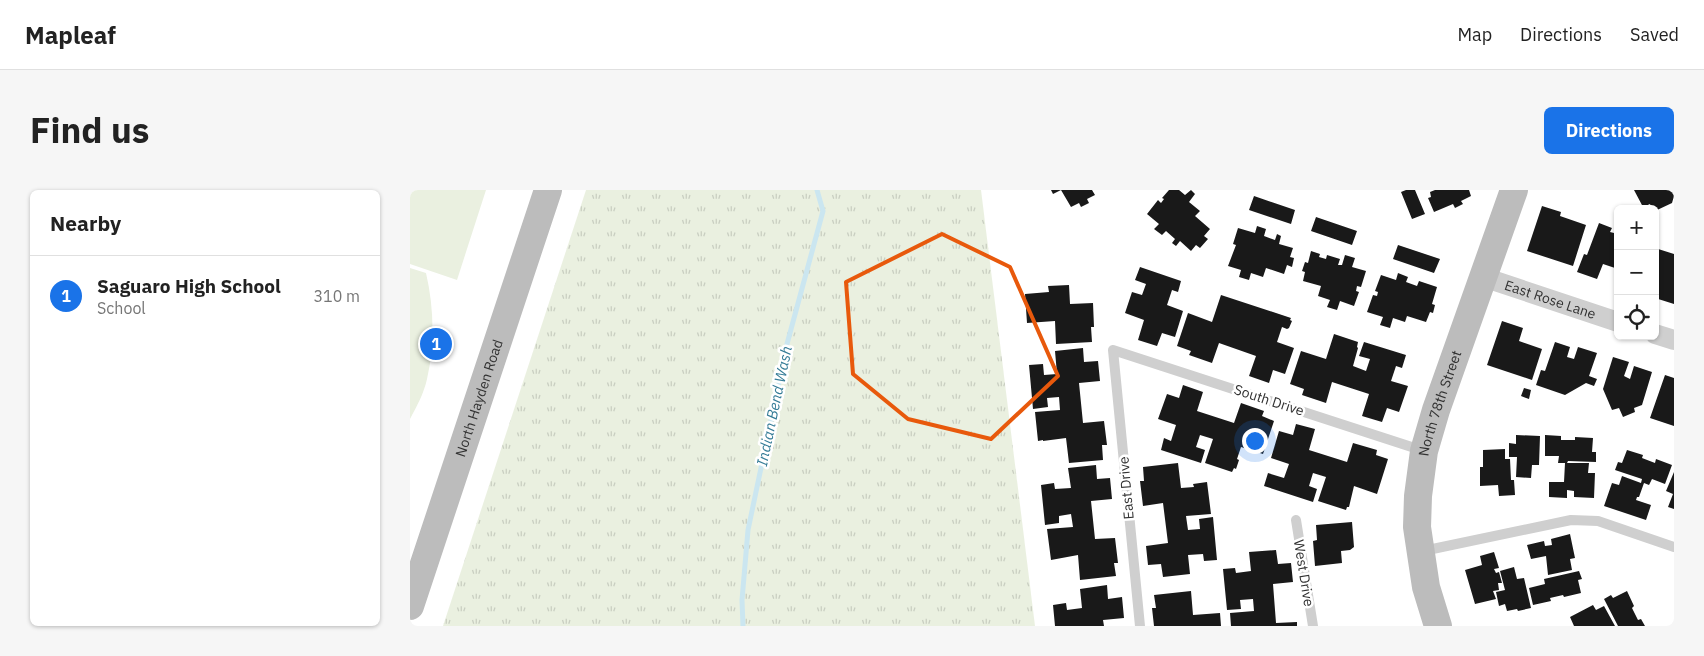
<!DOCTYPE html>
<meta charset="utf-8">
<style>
body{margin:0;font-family:"IBM Plex Sans",sans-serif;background:#f6f6f6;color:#222}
.controls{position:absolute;right:15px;top:15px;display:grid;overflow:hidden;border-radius:8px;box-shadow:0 1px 4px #0004}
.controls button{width:45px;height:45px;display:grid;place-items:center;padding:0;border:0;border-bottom:1px solid #e0e0e0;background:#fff;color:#222;font:25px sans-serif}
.you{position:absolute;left:844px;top:250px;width:18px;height:18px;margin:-12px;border:4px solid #fff;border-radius:50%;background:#1a73e8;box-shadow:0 0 0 8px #1a73e833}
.badge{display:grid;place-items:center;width:32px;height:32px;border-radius:50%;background:#1a73e8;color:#fff;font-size:16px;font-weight:700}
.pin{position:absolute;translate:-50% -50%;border:2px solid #fff;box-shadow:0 1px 5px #0006}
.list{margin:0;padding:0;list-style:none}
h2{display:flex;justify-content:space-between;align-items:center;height:65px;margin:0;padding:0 20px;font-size:21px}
h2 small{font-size:16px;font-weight:400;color:#767676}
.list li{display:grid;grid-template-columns:32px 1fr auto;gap:15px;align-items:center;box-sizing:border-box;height:80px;padding:0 20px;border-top:1px solid #e0e0e0}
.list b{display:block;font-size:19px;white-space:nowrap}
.list p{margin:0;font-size:16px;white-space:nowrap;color:#767676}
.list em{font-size:16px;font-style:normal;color:#767676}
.icon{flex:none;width:28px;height:28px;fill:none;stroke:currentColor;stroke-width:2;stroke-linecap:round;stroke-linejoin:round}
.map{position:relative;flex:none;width:1264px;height:436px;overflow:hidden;border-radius:8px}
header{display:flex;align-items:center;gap:30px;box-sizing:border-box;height:70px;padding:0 25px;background:#fff;border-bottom:1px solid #e0e0e0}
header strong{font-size:24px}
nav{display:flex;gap:28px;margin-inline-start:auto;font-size:18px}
.intro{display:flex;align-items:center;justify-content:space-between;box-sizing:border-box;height:120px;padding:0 30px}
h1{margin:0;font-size:35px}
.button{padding:12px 22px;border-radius:8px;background:#1a73e8;color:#fff;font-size:18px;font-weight:700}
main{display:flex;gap:30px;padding:0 30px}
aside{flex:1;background:#fff;border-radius:8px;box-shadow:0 1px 4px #0004}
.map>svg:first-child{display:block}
.grass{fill:url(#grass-tufts)}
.green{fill:#eaf0e0}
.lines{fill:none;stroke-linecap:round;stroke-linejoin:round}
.stream{stroke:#cbe6f0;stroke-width:5}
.building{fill:#191919}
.lane{stroke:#cfcfcf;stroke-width:10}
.street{stroke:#cfcfcf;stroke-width:20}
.secondary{stroke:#bcbcbc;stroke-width:28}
.marked{fill:none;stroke:#e8590c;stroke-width:4;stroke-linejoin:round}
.labels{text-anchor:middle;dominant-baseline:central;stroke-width:5;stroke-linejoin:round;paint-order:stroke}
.street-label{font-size:14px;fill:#323232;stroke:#fff}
.water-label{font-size:15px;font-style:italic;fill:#357c97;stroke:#fff}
</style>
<header>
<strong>Mapleaf</strong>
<nav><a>Map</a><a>Directions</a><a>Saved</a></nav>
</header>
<div class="intro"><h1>Find us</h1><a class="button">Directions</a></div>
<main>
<aside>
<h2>Nearby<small></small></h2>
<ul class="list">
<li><span class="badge">1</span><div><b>Saguaro High School</b><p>School</p></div><em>310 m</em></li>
</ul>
</aside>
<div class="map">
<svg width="1264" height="436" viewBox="0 0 1264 436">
<defs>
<pattern id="grass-tufts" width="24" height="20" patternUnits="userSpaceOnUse" patternTransform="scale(1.25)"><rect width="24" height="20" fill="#eaf0e0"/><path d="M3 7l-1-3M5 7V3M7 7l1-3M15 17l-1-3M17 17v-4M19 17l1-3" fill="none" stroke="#c9cec1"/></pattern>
</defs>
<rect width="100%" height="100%" fill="#fff"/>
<!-- grass -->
<path class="grass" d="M176,0h395l54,436h-592z"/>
<!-- green -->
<path class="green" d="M0,0h76l-29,90 -47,-16z
M0,78l16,5c8,34 9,72 1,106 -3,14 -10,27 -17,40z"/>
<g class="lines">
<!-- stream -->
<path class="stream" d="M333,436l-1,-26 6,-70 39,-186 36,-133 -6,-21"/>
</g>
<!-- building -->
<path class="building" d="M641,0h41l3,5 -8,4 2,4 -8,4 -2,-4 -8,4 -10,-17 -8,4z
M759,0h10l6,5 6,-5 4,4 -6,8 11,9 -5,5 15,13 -6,7 4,3 -8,9 -4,-3 -5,6 -11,-10 -4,5 -4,-3 3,-4 -9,-8 -4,4 -8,-6 5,-5 -12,-10 11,-14 3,3 3,-4 -2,-1z
M996,0h9l10,24 -13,5 -11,-27z
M1025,0h34l2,6 -10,5 2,3 -8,4 -2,-4 -19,8 -6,-14 3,-1 -1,-5z
M1224,0h40v6l-2,7 -17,8v-2h-3l-2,-5 -7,3z
M844,6l41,14 -4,14 -42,-14z
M1132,16l19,6 -1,4 26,9 -13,41 -46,-15z
M906,27l41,14 -5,14 -41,-14z
M1189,33l13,5 -2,4 8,2v35l-15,-5 -6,15 -20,-7 7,-18 3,1z
M847,36l9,3 -2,7 11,4 2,-6 4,2 -2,8 14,4 -3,9 4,1 -2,9 -5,-2 -3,9 -18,-6 -3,9 -12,-4 -2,7 -10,-3 2,-7 -13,-4 8,-21 -3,-1 5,-16 17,5z
M988,55l42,14 -6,14 -41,-14z
M1245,58l19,6v50l-19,-6 3,-12 -3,-1z
M901,61l9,3 -1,3 7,2 1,-4 13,4 -2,6h4l3,-10 10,3 -3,9 14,4 -5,16 -4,-1 -1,5 3,1 -5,14 -14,-5 -3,9 -10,-3 3,-7 -12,-4 3,-10 -18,-5 2,-9 -3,-1 3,-9 3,1z
M730,77l41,14 -3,11 -6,-2 -5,15 16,6 -8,26 -13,-4 -5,13 -19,-6 6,-20 -19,-7 7,-21 10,3 4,-11 -11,-4z
M988,83l10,4 -2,5 11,4 2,-5 18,6 -5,17 3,1 -2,8 -3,-1 -4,10 -19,-6 -2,6 -12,-4 -3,10 -10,-3 3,-8 -16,-5 6,-17 4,1 1,-4 -3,-1 6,-16 15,5z
M659,95l1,19 23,-1 1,24h-3l1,15 -36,2 -1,-23 -28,2 -2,-29 24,-2 -1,-6z
M811,105l70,23 -1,2 2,1 -3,7 -2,1 -5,-2 -5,15 17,6 -9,26 -12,-4 -4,13 -20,-7 7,-20 -37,-13 -7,20 -23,-8 2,-4 -14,-5 11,-33 24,9z
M1092,131l21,7 -4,13 23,8 -10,31 -45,-15z
M924,144l24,8 -1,5 1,1 -5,18 13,5 4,-12 -11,-3 5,-14 42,13 -4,13 -6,-2 -5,15 17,5 -9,26 -12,-4 -5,14 -20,-6 7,-22 -37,-12 -6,21 -24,-8 2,-6 -14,-5 11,-33 25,8z
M1145,152l15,5 -3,10 7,2 4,-12 19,6 -8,23 8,3 -3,7 -8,-3 -21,12 -29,-10 5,-15 4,1z
M673,158l1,14 14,-1 2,20 -21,2 4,40 21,-2 3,24h-5l1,15 -34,3 -3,-25 -23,3v-1l-5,1 -3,-29 25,-2 -1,-13 -12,1 1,9 -15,2 -4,-44 14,-1 1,11 13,-1 -2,-23z
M1203,167l16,5 -5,14 6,3 4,-13 18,6 -10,33 -8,3 1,4 -12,5 -4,-9 -7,2 -9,-21z
M1255,185l9,3v48l-24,-8z
M773,195l20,7 -6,19 37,12 7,-20 23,8 -2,5 12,5 -11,33 -22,-7 -4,12 2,1 -3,9 -2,-1 -2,4 -27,-9 8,-24 -13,-4 -4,12 9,3 -4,13 -40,-13 3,-12 7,3 5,-16 -18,-6 9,-25 12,4z
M1114,198l7,2 -2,9 -8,-3z
M886,234l19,5 -6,21 38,12 6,-19 24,7 -1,5 12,4 -11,35 -23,-8 -5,21h-2l-1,3 -28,-9 8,-24 -13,-4 -4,13 8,3 -4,13 -49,-16 4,-13 16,5 5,-14 -18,-6 8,-27 14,4z
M1106,245l24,1 -1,29h-7l-1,13 -15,-1 1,-20h-8v-14l7,1z
M1135,245l16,1v4h14v-3l18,1 -1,14h4v10l-28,-1 -1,2h22l-1,10h7l-1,25 -20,-1v-6l-7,-1v8l-18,-1v-15h15l1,-19h-7l1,-7h-14z
M1095,259v10h5l1,21h3l1,15 -16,1 -1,-11 -18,1v-19h3v-17z
M1217,260l16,5 -1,3 13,5 1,-4 16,6 -7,19 -13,-5 -3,6 -5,-2 -5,14h-2l-1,3 15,5 -5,15 -42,-14 8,-23 7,2 3,-9 19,7 1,-4 -27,-9 3,-8 4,1z
M768,273l3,25 13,-1 -1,-3 14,-2 4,32 -25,2 2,14 12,-1 -1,-10 14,-2 4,43 -13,1 -1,-7 -15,1 2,19 -27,3 -2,-13 -13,1 -2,-19 22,-3 -5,-40 -20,3 -3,-25h4l-1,-14z
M686,275l1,14 13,-1 2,21 -21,2 4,38 20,-1 3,25h-4l2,13 -36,4 -2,-25 -27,5 -4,-31 26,-2 -2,-13 -12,2v7l-14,2 -4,-40 13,-2 1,6 16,-1 -3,-20z
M1264,282v37l-6,-2 5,-13 -7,-3z
M942,332l2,25 -4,3 -9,1 1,12 -27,3 -2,-25 4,-1 -1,-15z
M1160,344l5,24 -5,1 2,11 -24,5 -2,-19 -15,3 -4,-14 17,-4 1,5 7,-1 -1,-6z
M866,360l2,14 13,-1 2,19 -20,2 3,39 21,-1v4h-66l-1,-13 24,-2 -1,-12 -13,1 1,9 -14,1 -4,-41 12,-1 1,5 15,-2 -2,-19z
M1084,362l5,16 -5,1 2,4 3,-1 3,11h-4l1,7 -6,1 3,8 -21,5 -10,-34 17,-5 -2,-9z
M1104,377l3,12 7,-1 7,30 -13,3 -1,-2 -10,2 -2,-7 -6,2 -3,-14 9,-2 -5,-19z
M1169,381l3,8 -4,1 3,13 -17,4 -1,-2 -13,3 1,3 -18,4 -4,-17 16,-4 -1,-5z
M697,395l1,14 14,-2 2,21 -21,2 1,6h-49l-2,-21 13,-2 1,7 15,-2 -2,-19z
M781,401l2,24 27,-2 1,13h-67l-2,-18h4l-2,-13z
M1217,401l7,15 -2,2 6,12 3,-1 4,7h-27l-14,-27 7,-4 2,3z
M1183,415l3,5 8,-4 11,20h-41l-4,-9z"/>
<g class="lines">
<!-- lane -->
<path class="lane" d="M886,330l17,106
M1013,361l148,-31 27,1 76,26
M730,436l-27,-276 311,101"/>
<!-- street -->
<g class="street">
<path id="s1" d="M1073,87l135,45"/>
<path d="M1245,144l19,6"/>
</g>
<!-- secondary -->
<g class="secondary">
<path id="s2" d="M0,416l138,-416"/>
<path id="s3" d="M1028,436l-12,-39 -9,-60 1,-31 6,-45 12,-41 78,-220"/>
</g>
</g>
<!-- marked area -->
<path class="marked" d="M532,44l68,33 48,109 -67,63 -83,-20 -55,-45 -7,-92z"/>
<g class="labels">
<!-- street labels -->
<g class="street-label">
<text stroke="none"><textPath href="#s1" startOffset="71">East Rose Lane</textPath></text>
<text stroke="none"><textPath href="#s2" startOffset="219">North Hayden Road</textPath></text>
<text transform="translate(859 210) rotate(18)">South Drive</text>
<text stroke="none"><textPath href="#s3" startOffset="228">North 78th Street</textPath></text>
<text transform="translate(716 298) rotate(-95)">East Drive</text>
<text transform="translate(894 383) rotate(81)">West Drive</text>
</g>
<!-- water labels -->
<g class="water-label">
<text transform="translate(364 216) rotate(-78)">Indian Bend Wash</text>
</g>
</g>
</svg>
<div class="controls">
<button>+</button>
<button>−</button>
<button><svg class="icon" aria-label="locate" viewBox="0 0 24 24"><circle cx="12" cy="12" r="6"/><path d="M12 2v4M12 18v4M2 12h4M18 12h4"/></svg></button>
</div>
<div class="you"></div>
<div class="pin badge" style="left:26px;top:154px">1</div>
</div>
</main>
